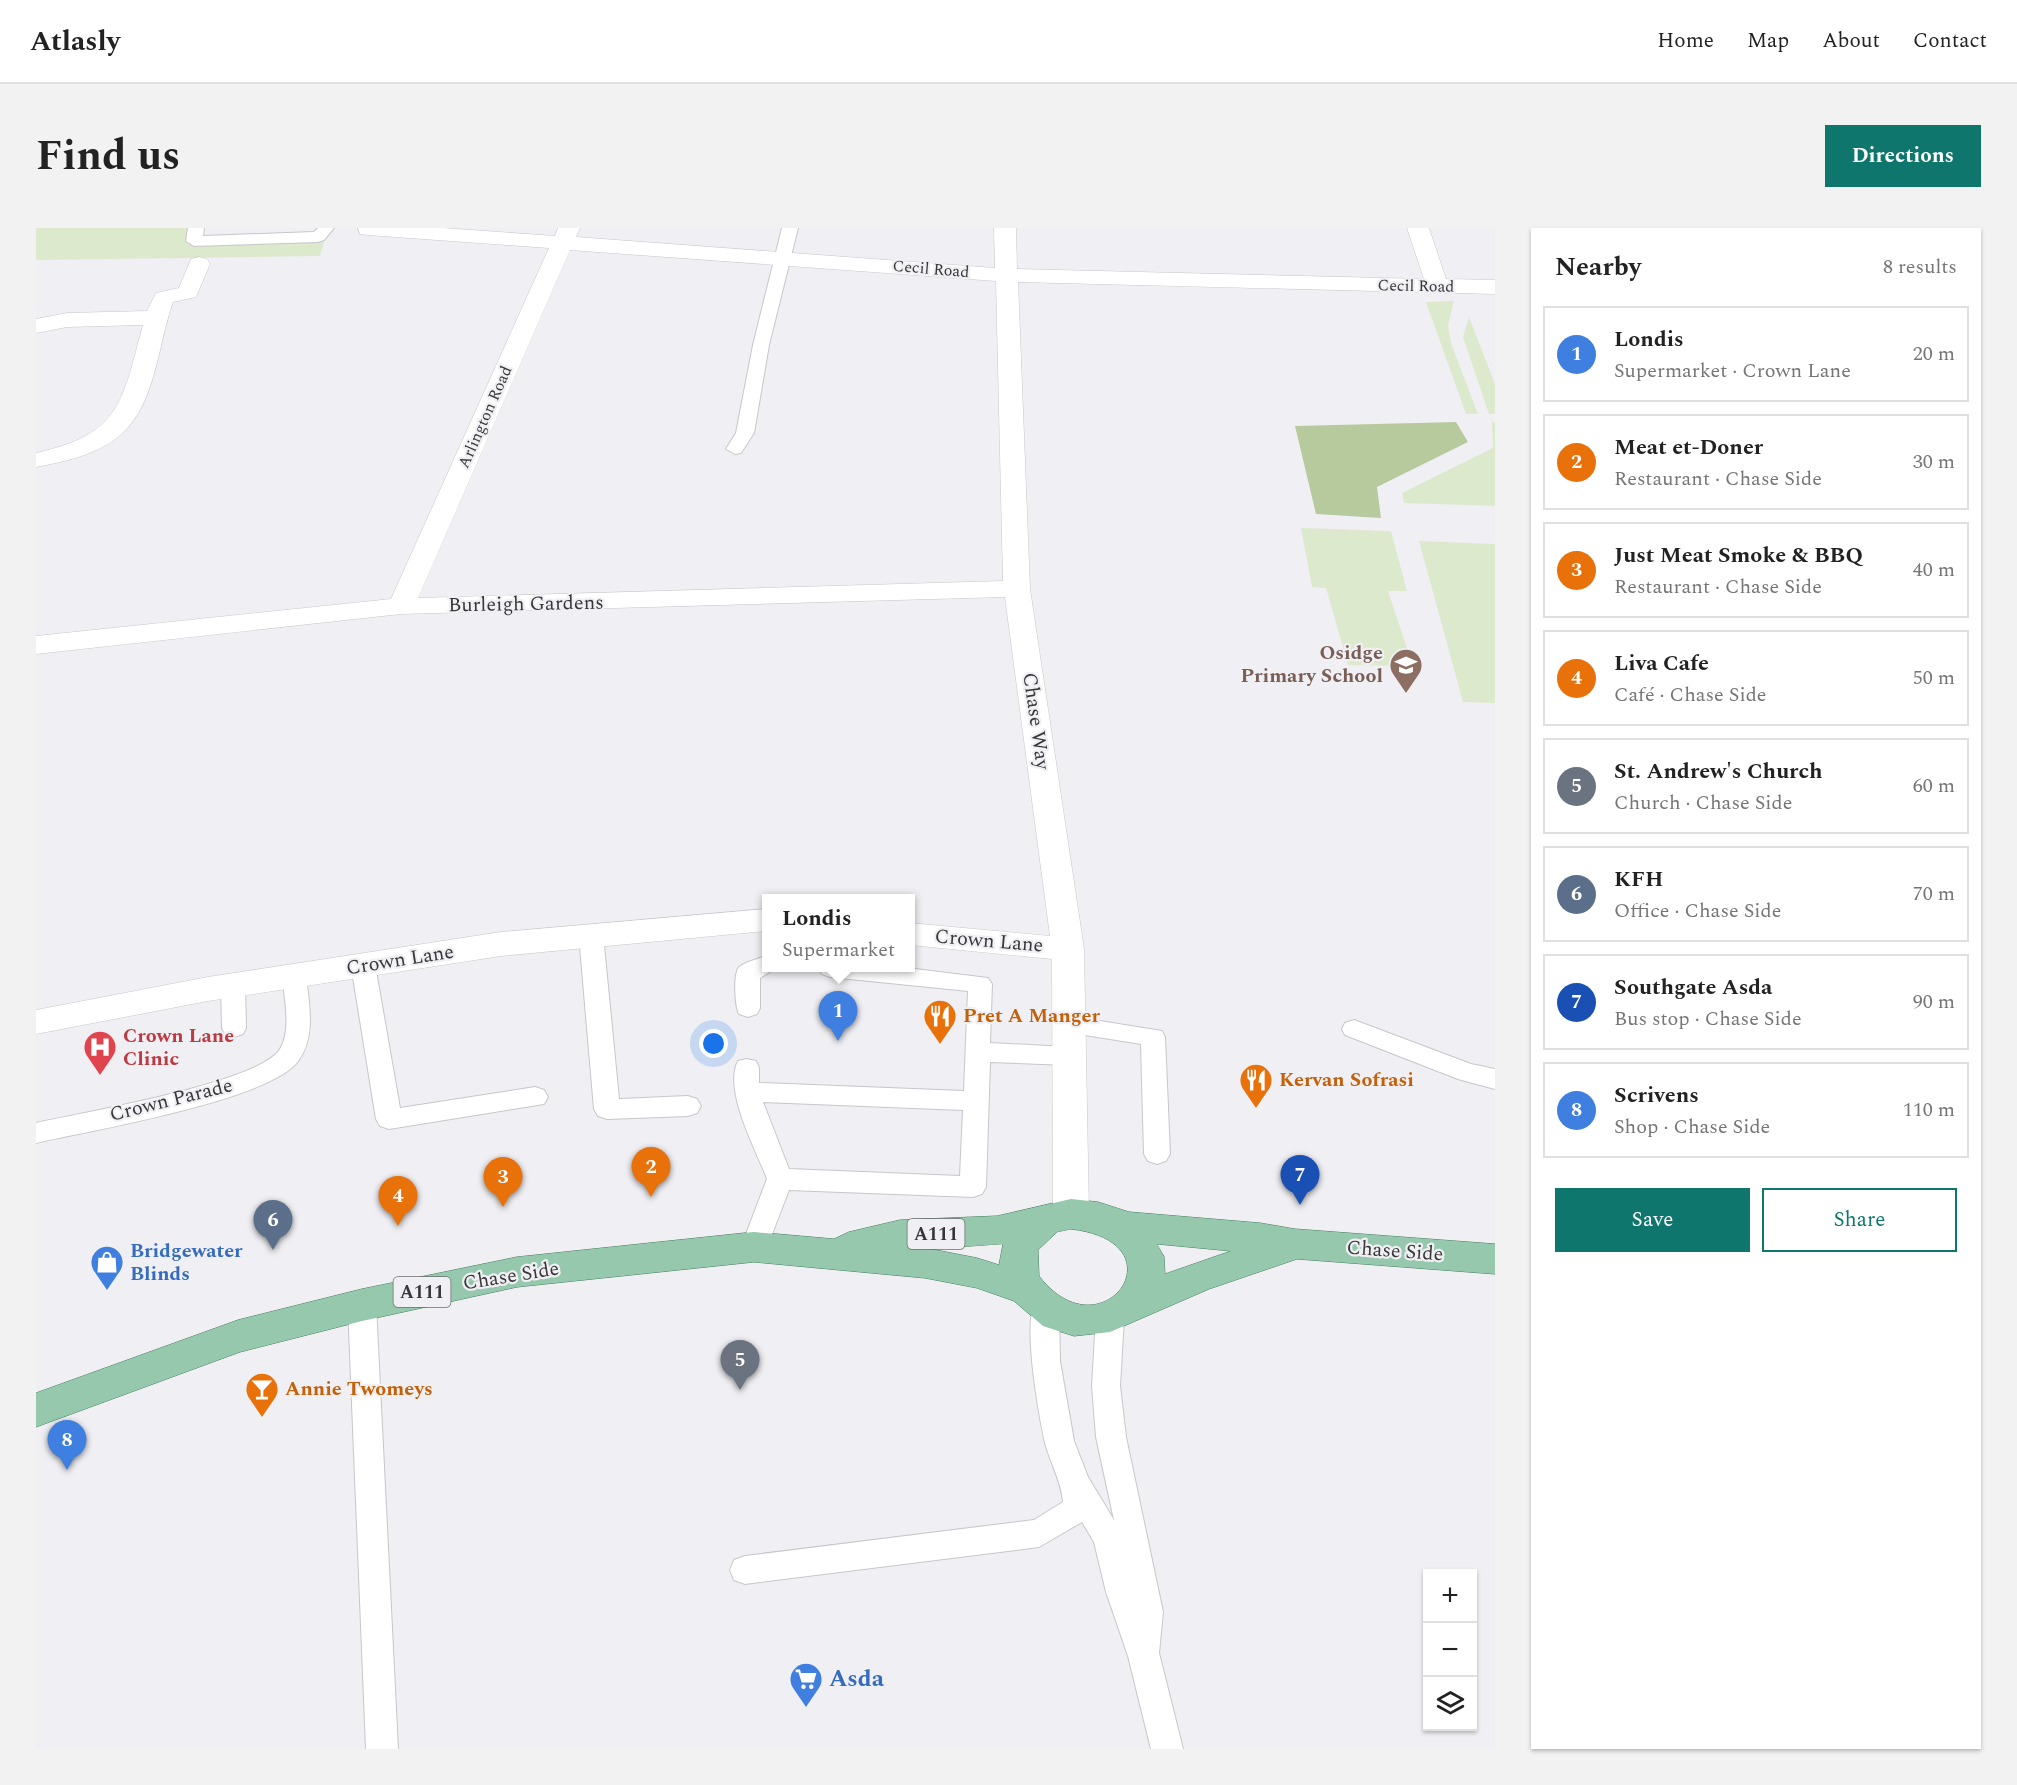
<!DOCTYPE html>
<meta charset="utf-8">
<style>
body{margin:0;font-family:Spectral,serif;background:#f2f2f2;color:#222}
.controls{position:absolute;right:18px;bottom:18px;display:grid;overflow:hidden;border-radius:0px;box-shadow:0 2px 4px #0004}
.controls button{width:54px;height:54px;display:grid;place-items:center;padding:0;border:0;border-bottom:2px solid #e0e0e0;background:#fff;color:#222;font:30px sans-serif}
.you{position:absolute;left:678px;top:816px;width:21px;height:21px;margin:-15px;border:4px solid #fff;border-radius:50%;background:#1a73e8;box-shadow:0 0 0 9px #1a73e833}
.badge{display:grid;place-items:center;width:39px;height:39px;border-radius:50%;background:#0f766e;color:#fff;font-size:20px;font-weight:700}
.pin{position:absolute;translate:-50% -50px;filter:drop-shadow(0 2px 3px #0008)}
.pin::after{content:'';position:absolute;top:32px;width:21px;height:18px;background:inherit;clip-path:polygon(0 0,100% 0,50% 100%)}
.popup{position:absolute;left:726px;top:666px;width:153px;height:78px;box-sizing:border-box;display:grid;place-content:center;border-radius:0px;background:#fff;filter:drop-shadow(0 2px 4px #0005);font-size:20px;white-space:nowrap;color:#767676}
.popup b{font-size:22px;color:#222}
.popup::after{content:'';position:absolute;left:50%;top:100%;margin-left:-12px;border:12px solid transparent;border-top-color:#fff}
.list{margin:0;padding:0;list-style:none}
h2{display:flex;justify-content:space-between;align-items:center;height:78px;margin:0;padding:0 24px;font-size:26px}
h2 small{font-size:20px;font-weight:400;color:#767676}
.list li{display:grid;grid-template-columns:39px 1fr auto;gap:18px;align-items:center;box-sizing:border-box;height:96px;margin:0 12px 12px;padding:0 12px;border:2px solid #e0e0e0;border-radius:0px}
.list b{display:block;font-size:22px;white-space:nowrap}
.list p{margin:0;font-size:20px;white-space:nowrap;color:#767676}
.list em{font-size:20px;font-style:normal;color:#767676}
.actions{display:flex;gap:12px;padding:18px 24px}
.actions a{flex:1;padding:14px 0;border:2px solid #0f766e;border-radius:0px;text-align:center;font-size:21px;color:#0f766e}
.actions .main{background:#0f766e;color:#fff}
.icon{flex:none;width:33px;height:33px;fill:none;stroke:currentColor;stroke-width:2;stroke-linecap:round;stroke-linejoin:round}
.map{position:relative;flex:none;width:1459px;height:1521px;overflow:hidden;border-radius:0px}
header{display:flex;align-items:center;gap:36px;box-sizing:border-box;height:84px;padding:0 30px;background:#fff;border-bottom:2px solid #e0e0e0}
header strong{font-size:28px}
nav{display:flex;gap:33px;margin-inline-start:auto;font-size:21px}
.intro{display:flex;align-items:center;justify-content:space-between;box-sizing:border-box;height:144px;padding:0 36px}
h1{margin:0;font-size:42px}
.button{padding:15px 27px;border-radius:0px;background:#0f766e;color:#fff;font-size:21px;font-weight:700}
main{display:flex;gap:36px;padding:0 36px}
aside{flex:1;background:#fff;border-radius:0px;box-shadow:0 2px 4px #0004}
.map>svg:first-child{display:block}
.green{fill:#dce9cc}
.forest{fill:#b7ca9d}
.lines{fill:none;stroke-linecap:round;stroke-linejoin:round}
.lane-casing{stroke:#c7c6ca;stroke-width:2}
.street-casing{stroke:#c7c6ca;stroke-width:1}
.primary-casing{stroke:#477d5f;stroke-width:1}
.lane{fill:#fff;fill-rule:evenodd}
.street{fill:#fff;fill-rule:evenodd}
.primary{fill:#95c8ac;fill-rule:evenodd}
.labels{text-anchor:middle;dominant-baseline:central;stroke-width:4.5;stroke-linejoin:round;paint-order:stroke}
.far-street-label{font-size:16px;fill:#373638;stroke:#f0f0f4}
.shield{fill:#f0f0f4;stroke:#6e6e70;stroke-width:1.5}
.shield-label{font-size:18px;font-weight:bold;fill:#373638}
.street-label{font-size:20px;fill:#373638;stroke:#f0f0f4}
.education-label{font-size:20px;font-weight:bold;fill:#785e54;stroke:#f0f0f4;text-anchor:end}
.food-label{font-size:20px;font-weight:bold;fill:#c56008;stroke:#f0f0f4;text-anchor:start}
.health-label{font-size:20px;font-weight:bold;fill:#be3a42;stroke:#f0f0f4;text-anchor:start}
.shop-label{font-size:20px;font-weight:bold;fill:#366cbe;stroke:#f0f0f4;text-anchor:start}
.near-shop-label{font-size:24px;font-weight:bold;fill:#366cbe;stroke:#f0f0f4;text-anchor:start}
</style>
<header>
<strong>Atlasly</strong>
<nav><a>Home</a><a>Map</a><a>About</a><a>Contact</a></nav>
</header>
<div class="intro"><h1>Find us</h1><a class="button">Directions</a></div>
<main>
<div class="map">
<svg width="1459" height="1521" viewBox="0 0 1459 1521">
<rect width="100%" height="100%" fill="#f0f0f4"/>
<!-- green -->
<path class="green" d="M0,0h153l-1,16 137,-6 -5,18 -284,4z
M1418,73l-6,24 3,18 27,71h-12l-40,-112z
M1433,89l26,67v30h-6l-26,-77z
M1456,194h3v84l-91,-3 -2,-10 91,-45z
M1265,300l90,3 16,60h-19l25,75 -65,-1 -22,-77 -14,-1z
M1383,313l76,3v159l-32,-1z"/>
<!-- forest -->
<path class="forest" d="M1420,194l12,20 -91,45 4,31 -65,-4 -21,-88z"/>
<g class="lines">
<defs>
<path id="lane" d="M152,0h16l-1,8 111,-4 4,-4h16l-10,12 -6,2 -124,4 -8,-5z
M746,0h16l-29,117 -15,88 -13,20 -6,1 -9,-5 10,-16 17,-88z
M555,699l8,2 4,6 16,164 69,-3 9,3 4,7 -4,7 -9,3 -81,3 -9,-3 -4,-7 -15,-174 4,-6z
M327,728l8,3 4,6 25,143 135,-21 9,3 4,7 -4,7 -155,25 -9,-3 -4,-7 -25,-154 4,-6z
M730,728v12h10l-16,10v30l-3,6 -9,3 -9,-3c-4,-7 -6,-40 0,-47 6,-5 19,-8 27,-11z
M258,739l8,3 4,6c3,28 10,59 -7,84 -26,40 -212,71 -263,83v-20c44,-10 224,-40 244,-74 12,-20 4,-52 2,-73l4,-6z
M782,740h89l81,10 4,6 -2,59 78,4 9,2 3,7 -3,7 -9,2 -78,-3 -4,125 -4,7 -9,3 -184,-7 -25,65 -10,3 -10,-3 -3,-8 26,-68c-11,-29 -44,-89 -29,-118l9,-2 9,2 3,7v15l205,8 4,-100 -138,-14 -8,-3zM727,874l200,8 -3,66 -171,-7z
M197,748l8,3 4,6 1,43 -3,6 -9,3 -9,-3 -3,-6 -1,-43 4,-6z
M1033,788l93,15 3,6 5,117 -4,7 -9,3 -9,-3 -4,-7 -3,-110 -81,-13 -3,-6 3,-6z
M1318,792l117,44 24,5v20l-37,-10 -113,-44 -3,-6 3,-6z
M326,1065l10,4 4,8 22,444h-32l-18,-444 4,-8z
M1009,1068l10,4 4,8 1,53 14,80 14,36 26,43 -18,-83 -4,-51 4,-68 4,-8 10,-4 10,4 4,8 -4,68 6,51 37,175 -4,41 24,96h-32l-23,-93 -22,-64 -12,-50 -12,-20 -43,25 -294,37 -11,-4 -4,-10 4,-10 11,-4 289,-36 29,-18c-2,-23 -14,-41 -19,-63 -6,-30 -21,-113 -9,-139z"/>
<path id="street" d="M322,0h85l112,8 3,-8h22l-4,9 419,31 -1,-40h22l1,41 407,10 -17,-51h22l17,51 49,1v14l-477,-12 12,307 54,360 5,265 -5,10 -13,5 -13,-5 -5,-10 -1,-255 -142,-14v-22l140,13 -45,-339 -604,17 -365,40v-18l355,-37 158,-351 -181,-13 -8,-1zM534,22l426,31 7,300 -585,17z
M163,29l8,2 3,5 -14,33 -23,5c-16,44 -17,109 -59,138 -22,16 -52,22 -78,27v-14c86,-19 86,-52 107,-128l-76,2 -31,6v-14l31,-6 80,-2 9,-18 23,-5 12,-29z
M730,681v22l-265,25 -293,45 -172,33v-24l172,-33 293,-45z"/>
<path id="primary" d="M1035,971l27,3 31,10 131,11 35,6 200,15v30l-198,-15 -88,30 -99,43 -36,4 -31,-10 -29,-25 -37,-13 -52,-10 -171,-16 -237,25 -155,34 -122,31 -204,75v-34l202,-73 124,-31 155,-32 237,-25 80,7 15,-7 51,-12 97,-4zM1035,1001c114,13 31,129 -32,47l-1,-26 19,-18zM967,1016l-4,21 -22,-7 -46,-9zM1121,1016l74,7 -66,23 -1,-17z"/>
</defs>
<!-- lane casing -->
<use href="#lane" class="lane-casing"/>
<!-- street casing -->
<use href="#street" class="street-casing"/>
<!-- primary casing -->
<use href="#primary" class="primary-casing"/>
<!-- lane -->
<use href="#lane" class="lane"/>
<!-- street -->
<use href="#street" class="street"/>
<!-- primary -->
<use href="#primary" class="primary"/>
</g>
<!-- icons -->
<defs>
<symbol id="school-pin" viewBox="-11 -11 22 30"><path d="M0 17L-7.5 6A9.5 9.5 0 1 1 7.5 6Z" fill="#8d6e63" stroke="#f0f0f4"/><path d="M0-5L7-2L0 1L-7-2ZM-4 1L0 2.5L4 1V4Q0 6-4 4Z" fill="#fff"/></symbol>
<symbol id="restaurant-pin" viewBox="-11 -11 22 30"><path d="M0 17L-7.5 6A9.5 9.5 0 1 1 7.5 6Z" fill="#e8710a" stroke="#f0f0f4"/><path d="M-5-6h1v4h1v-4h1v4h1v-4h1v5L-1.5 .5V6h-2V.5L-5-1ZM5-6V6H3V1.5H1.5Q1.5-4 5-6Z" fill="#fff"/></symbol>
<symbol id="hospital-pin" viewBox="-11 -11 22 30"><path d="M0 17L-7.5 6A9.5 9.5 0 1 1 7.5 6Z" fill="#e0444e" stroke="#f0f0f4"/><path d="M-5-5h3v3.5h4V-5h3V5h-3V1.5h-4V5h-3Z" fill="#fff"/></symbol>
<symbol id="shop-pin" viewBox="-11 -11 22 30"><path d="M0 17L-7.5 6A9.5 9.5 0 1 1 7.5 6Z" fill="#3f7fe0" stroke="#f0f0f4"/><path d="M-5-2.5h2.3a2.7 3.5 0 0 1 5.4 0H5L5.5 6h-11ZM-1.5-2.5h3a1.5 2.3 0 0 0-3 0Z" fill="#fff"/></symbol>
<symbol id="bar-pin" viewBox="-11 -11 22 30"><path d="M0 17L-7.5 6A9.5 9.5 0 1 1 7.5 6Z" fill="#e8710a" stroke="#f0f0f4"/><path d="M-6-5H6L.8 .8V4.5H3.5V6h-7V4.5H-.8V.8Z" fill="#fff"/></symbol>
<symbol id="supermarket-pin" viewBox="-11 -11 22 30"><path d="M0 17L-7.5 6A9.5 9.5 0 1 1 7.5 6Z" fill="#3f7fe0" stroke="#f0f0f4"/><path d="M-6-5.5h2.5l.6 2H6L4.5 2H-2.5L-4.4-4H-6ZM-1.5 3.2a1.3 1.3 0 1 0 .1 0ZM3 3.2a1.3 1.3 0 1 0 .1 0Z" fill="#fff"/></symbol>
</defs>
<g fill-rule="evenodd">
<use href="#school-pin" x="1351" y="418" width="38" height="52"/>
<use href="#restaurant-pin" x="885" y="769" width="38" height="52"/>
<use href="#hospital-pin" x="45" y="800" width="38" height="52"/>
<use href="#restaurant-pin" x="1201" y="833" width="38" height="52"/>
<use href="#shop-pin" x="52" y="1015" width="38" height="52"/>
<use href="#bar-pin" x="207" y="1142" width="38" height="52"/>
<use href="#supermarket-pin" x="751" y="1432" width="38" height="52"/>
</g>
<g class="labels">
<!-- far-street labels -->
<g class="far-street-label">
<text transform="translate(895 41) rotate(5)">Cecil Road</text>
<text transform="translate(1380 58) rotate(1)">Cecil Road</text>
<text transform="translate(449 189) rotate(-66)">Arlington Road</text>
</g>
<!-- shield labels -->
<g class="shield">
<rect x="871.5" y="991" width="57" height="30" rx="4.5"/>
<rect x="357.5" y="1049" width="57" height="30" rx="4.5"/>
</g>
<g class="shield-label">
<text x="900" y="1006">A111</text>
<text x="386" y="1064">A111</text>
</g>
<!-- street labels -->
<g class="street-label">
<text transform="translate(490 376) rotate(-1)">Burleigh Gardens</text>
<text transform="translate(1000 493) rotate(82)">Chase Way</text>
<text transform="translate(953 713) rotate(5)">Crown Lane</text>
<text transform="translate(364 732) rotate(-9)">Crown Lane</text>
<text transform="translate(135 872) rotate(-14)">Crown Parade</text>
<text transform="translate(1359 1023) rotate(4)">Chase Side</text>
<text transform="translate(475 1048) rotate(-9)">Chase Side</text>
</g>
<!-- education labels -->
<g class="education-label">
<text x="1347" y="425">Osidge<tspan x="1347" dy="23">Primary School</tspan></text>
</g>
<!-- food labels -->
<g class="food-label">
<text x="927" y="788">Pret A Manger</text>
<text x="1243" y="852">Kervan Sofrasi</text>
<text x="249" y="1161">Annie Twomeys</text>
</g>
<!-- health labels -->
<g class="health-label">
<text x="87" y="808">Crown Lane<tspan x="87" dy="23">Clinic</tspan></text>
</g>
<!-- shop labels -->
<g class="shop-label">
<text x="94" y="1023">Bridgewater<tspan x="94" dy="23">Blinds</tspan></text>
</g>
<!-- near-shop labels -->
<g class="near-shop-label">
<text x="793" y="1451">Asda</text>
</g>
</g>
</svg>
<div class="controls">
<button>+</button>
<button>−</button>
<button><svg class="icon" aria-label="layers" viewBox="0 0 24 24"><path d="M12 4l9 5-9 5-9-5zM3 14l9 5 9-5"/></svg></button>
</div>
<div class="you"></div>
<div class="pin badge" style="left:802px;top:813px;background:#3f7fe0">1</div>
<div class="popup"><b>Londis</b>Supermarket</div>
<div class="pin badge" style="left:615px;top:969px;background:#e8710a">2</div>
<div class="pin badge" style="left:467px;top:979px;background:#e8710a">3</div>
<div class="pin badge" style="left:362px;top:998px;background:#e8710a">4</div>
<div class="pin badge" style="left:704px;top:1162px;background:#6b7280">5</div>
<div class="pin badge" style="left:237px;top:1022px;background:#5c6f8a">6</div>
<div class="pin badge" style="left:1264px;top:977px;background:#1a4fb4">7</div>
<div class="pin badge" style="left:31px;top:1242px;background:#3f7fe0">8</div>
</div>
<aside>
<h2>Nearby<small>8 results</small></h2>
<ul class="list">
<li><span class="badge" style="background:#3f7fe0">1</span><div><b>Londis</b><p>Supermarket · Crown Lane</p></div><em>20 m</em></li>
<li><span class="badge" style="background:#e8710a">2</span><div><b>Meat et-Doner</b><p>Restaurant · Chase Side</p></div><em>30 m</em></li>
<li><span class="badge" style="background:#e8710a">3</span><div><b>Just Meat Smoke &amp; BBQ</b><p>Restaurant · Chase Side</p></div><em>40 m</em></li>
<li><span class="badge" style="background:#e8710a">4</span><div><b>Liva Cafe</b><p>Café · Chase Side</p></div><em>50 m</em></li>
<li><span class="badge" style="background:#6b7280">5</span><div><b>St. Andrew's Church</b><p>Church · Chase Side</p></div><em>60 m</em></li>
<li><span class="badge" style="background:#5c6f8a">6</span><div><b>KFH</b><p>Office · Chase Side</p></div><em>70 m</em></li>
<li><span class="badge" style="background:#1a4fb4">7</span><div><b>Southgate Asda</b><p>Bus stop · Chase Side</p></div><em>90 m</em></li>
<li><span class="badge" style="background:#3f7fe0">8</span><div><b>Scrivens</b><p>Shop · Chase Side</p></div><em>110 m</em></li>
</ul>
<div class="actions"><a class="main">Save</a><a>Share</a></div>
</aside>
</main>
